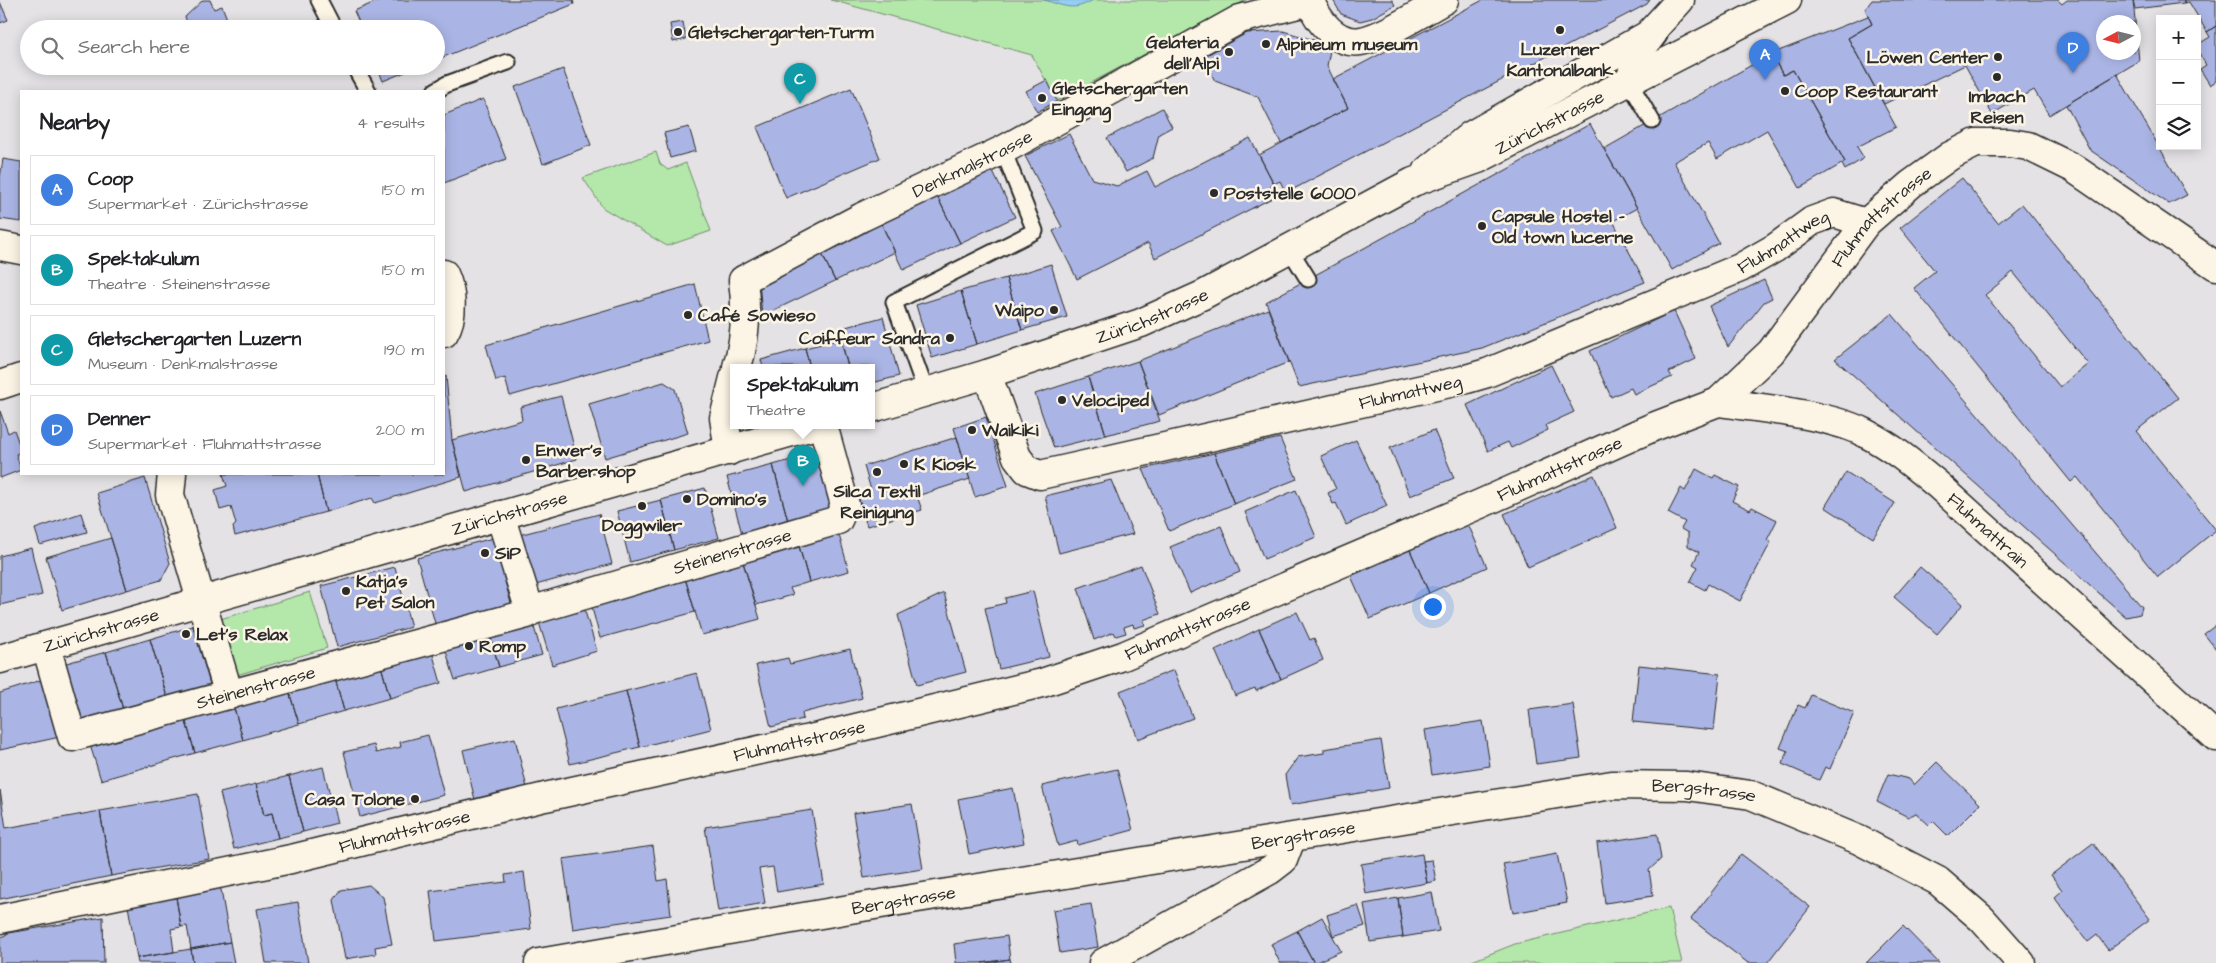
<!DOCTYPE html>
<meta charset="utf-8">
<style>
body{margin:0;font-family:"Architects Daughter",sans-serif;background:#f2f2f2;color:#202124}
.controls{position:absolute;right:15px;top:15px;display:grid;overflow:hidden;border-radius:0px;box-shadow:0 2px 12px #0003}
.controls button{width:45px;height:45px;display:grid;place-items:center;padding:0;border:0;border-bottom:1px solid #e0e0e0;background:#fff;color:#202124;font:25px sans-serif}
.compass{position:absolute;left:2096px;top:15px;width:45px;height:45px;border-radius:50%;background:#fff;box-shadow:0 2px 12px #0003;rotate:263deg}
.you{position:absolute;left:1432px;top:606px;width:18px;height:18px;margin:-12px;border:4px solid #fff;border-radius:50%;background:#1a73e8;box-shadow:0 0 0 8px #1a73e833}
.badge{display:grid;place-items:center;width:32px;height:32px;border-radius:50%;background:#2b2b2b;color:#fff;font-size:16px;font-weight:700}
.pin{position:absolute;translate:-50% -41px;filter:drop-shadow(0 1px 2px #0008)}
.pin::after{content:'';position:absolute;top:26px;width:18px;height:15px;background:inherit;clip-path:polygon(0 0,100% 0,50% 100%)}
.popup{position:absolute;left:730px;top:364px;width:145px;height:65px;box-sizing:border-box;display:grid;place-content:center;border-radius:0px;background:#fff;filter:drop-shadow(0 1px 4px #0005);font-size:16px;white-space:nowrap;color:#757577}
.popup b{font-size:19px;color:#202124}
.popup::after{content:'';position:absolute;left:50%;top:100%;margin-left:-10px;border:10px solid transparent;border-top-color:#fff}
.list{margin:0;padding:0;list-style:none}
h2{display:flex;justify-content:space-between;align-items:center;height:65px;margin:0;padding:0 20px;font-size:21px}
h2 small{font-size:16px;font-weight:400;color:#757577}
.list li{display:grid;grid-template-columns:32px 1fr auto;gap:15px;align-items:center;box-sizing:border-box;height:70px;margin:0 10px 10px;padding:0 10px;border:1px solid #e0e0e0;border-radius:0px}
.list b{display:block;font-size:19px;white-space:nowrap}
.list p{margin:0;font-size:16px;white-space:nowrap;color:#757577}
.list em{font-size:16px;font-style:normal;color:#757577}
.icon{flex:none;width:28px;height:28px;fill:none;stroke:currentColor;stroke-width:2;stroke-linecap:round;stroke-linejoin:round}
.map{position:relative;flex:none;width:2216px;height:963px;overflow:hidden}
.search{position:absolute;background:#fff;box-shadow:0 2px 12px #0003;left:20px;top:20px;width:425px;height:55px;display:flex;align-items:center;gap:12px;box-sizing:border-box;padding:0 18px;border-radius:28px;color:#757577;font-size:19px}
.panel{position:absolute;background:#fff;box-shadow:0 2px 12px #0003;left:20px;top:90px;width:425px;height:385px;border-radius:0px}
.map>svg:first-child{display:block}
.green{fill:#b4e8aa;stroke:#708a6a}
.water{fill:#94cef4;stroke:#6a8da4}
.building{fill:#abb5e5;stroke:#2b2b2b;fill-rule:evenodd}
.lines{fill:none;stroke-linecap:round;stroke-linejoin:round}
.lane-casing{stroke:#2b2b2b;stroke-width:19}
.street-casing{stroke:#2b2b2b;stroke-width:31}
.primary-casing{stroke:#2b2b2b;stroke-width:31}
.lane{stroke:#fcf5e5;stroke-width:15}
.street{stroke:#fcf5e5;stroke-width:28}
.primary{stroke:#fcf5e5;stroke-width:28}
.poi-dot{fill:#2b2b2b;stroke:#fcf5e5;stroke-width:2}
.labels{text-anchor:middle;dominant-baseline:central;stroke-width:5;stroke-linejoin:round;paint-order:stroke}
.poi-label{font-size:18px;font-weight:bold;fill:#2b2b2b;stroke:#fcf5e5;text-anchor:start}
.street-label{font-size:18px;fill:#2b2b2b;stroke:#fcf5e5}
</style>
<div class="map">
<svg width="2216" height="963" viewBox="0 0 2216 963">
<rect width="100%" height="100%" fill="#e4e2e5"/>
<filter id="ink" filterUnits="userSpaceOnUse"><feTurbulence type="fractalNoise" baseFrequency=".02" numOctaves="2"/><feDisplacementMap in="SourceGraphic" scale="10" xChannelSelector="R" yChannelSelector="G"/><feConvolveMatrix kernelMatrix="1 2 1 2 8 2 1 2 1" color-interpolation-filters="sRGB"/></filter>
<g filter="url(#ink)">
<!-- green -->
<path class="green" d="M831,0h415l-189,101 -25,-46z
M656,152l4,12 8,6 18,-7 25,68 -44,15 -64,-38 -20,-30z
M310,592l17,56 -97,29 -16,-56z
M1669,908l13,55h-215l48,-19z"/>
<!-- water -->
<path class="water" d="M1044,0h49c-20,12 -28,6 -49,0z"/>
<!-- building -->
<path class="building" d="M203,0h7l4,9 8,-3 9,23h-41l-5,-12z
M380,0h193l1,4 -138,56v-31h-74l-8,-18z
M1333,0h59l3,5 -23,13 -12,3 -19,-7z
M1483,0h167l-3,4 -361,189 -6,-12 -6,3 -15,-29 89,-47 -15,-29z
M1872,0h186l4,4 5,-4h66l6,61 -90,54 -15,-25 -42,24 -27,-49 -81,39 -36,-66 24,-14 -7,-15zM2104,22h30v30h-30z
M2133,0h51v3l-49,6z
M2184,0h32v26l-9,6 -18,-30 -5,1z
M0,2l8,18 -8,3z
M1868,16l4,8 -24,14 48,89 -39,20 7,11 -19,12 -3,-6 3,-2 -52,-92 -10,5 -12,-21z
M683,22l3,17 -13,3 -3,-18z
M2216,26v55l-6,4 -10,-16 6,-4 -9,-15v-5l13,-8 -3,-5z
M1283,31l48,14 -4,21 21,42 -67,35 -23,-46 -43,-16 -12,-24 44,-24z
M1771,54l12,21 10,-5 52,92 -45,26 -33,-58 -50,29 -9,-16 -34,19 45,81 -47,27 -68,-121z
M377,66h43l-37,15z
M563,69l28,76 -48,19 -28,-77z
M2117,74l70,121 -18,9 -79,-54 -24,-45z
M1047,80l10,21 -20,11 -11,-21z
M851,88l29,70 -94,40 -29,-71z
M483,99l23,60 -62,24v-68z
M1162,108l10,19 -13,7 -6,24 -27,14 -19,-34z
M1590,124l47,84 -24,13 32,61 -163,66 -183,39 -33,-85z
M689,127l7,24 -26,7 -6,-25z
M1069,134l23,45 25,7 30,-15 8,16 95,-49 24,46 -3,2 5,10 -121,62 -7,-15 -71,36 -24,-48 9,-4 -37,-71z
M3,159l18,3v60l-21,-3v-41z
M992,170l23,47 -55,26 -23,-47z
M1962,178l36,45 24,-19 156,194 -42,33 80,99 -58,47 -81,-100 -6,5 -157,-194 21,-17 -35,-43zM2013,272l75,92 -28,23 -75,-92z
M937,196l23,47 -57,27 -22,-47z
M881,223l14,29 -60,29 -14,-29z
M821,252l14,29 -73,35 -3,-35z
M1051,264l16,53 -45,13 -16,-52z
M1006,278l16,52 -45,14 -16,-53z
M1764,280l8,18 -8,4 -36,45 -19,-41z
M695,284l13,56 -198,56 -5,-18 -9,3 -10,-36z
M961,291l16,53 -45,14 -16,-53z
M1268,309l21,53 -130,53 -21,-54z
M1674,311l22,48 -27,13 3,5 -38,17 -3,-6 -20,9 -21,-46z
M1892,314l250,293 -2,7 -14,3 -291,-258z
M883,317l16,59 -27,7v-16h-24l-10,-38z
M841,339l7,28h-38l-5,-19z
M805,348l5,19h-47l-2,-7z
M1138,361l22,60 -54,14 -18,-58z
M1551,365l23,47 -28,13 2,5 -37,18 -3,-6 -20,9 -21,-46z
M446,376l6,64 9,37 -86,26 -3,-5 -46,14 -9,-38h127v-97z
M1088,377l18,58 -52,13 -19,-54z
M664,382l11,7 13,44 -83,25 -16,-54z
M561,396l16,63 -111,33 -14,-52 70,-20 -2,-13z
M0,411l8,22 6,-3 7,19v3l-5,2 5,16 -21,8z
M986,417l22,69 -33,11 -21,-69z
M1434,430l20,48 -44,18 -20,-48z
M957,437l13,42 -53,17 5,14 -55,16 -10,-32 14,-4 -7,-24z
M1280,438l17,41 -63,25 -20,-51z
M1356,440l31,66 -41,19 -10,-22 -3,1 -5,-11 8,-4 -15,-33z
M819,452l15,57 -46,12 -15,-56z
M1214,453l20,51 -65,27 -26,-62z
M773,465l15,56 -46,13 -15,-57z
M1696,469l17,9 2,-3 24,12 -7,14 18,9 2,-3 25,13 -10,20 4,2 -31,59 -32,-17 -3,6 -15,-8 8,-15 -5,-3 6,-12 -11,-6v-13l-7,-4 4,-7 -17,-9 13,-25 4,3z
M1846,472l49,31 -22,35 -48,-31z
M223,474h94l9,38 -91,24 -2,-9 3,-3 -5,-17 -11,3 -5,-20 12,-4z
M1594,475l23,53 -89,39 -24,-53z
M145,478l25,85 -9,17 -34,10 -30,-97z
M1111,480l22,54 -74,19 -14,-57z
M705,488l14,50 -45,12 -13,-50z
M1296,490l20,47 -52,22 -19,-47z
M661,500l13,50 -44,12 -13,-51z
M81,513l6,19 -47,13 -5,-16z
M599,514l13,50 -80,22 -13,-51z
M1468,524l19,43 -58,26 -19,-43z
M1221,526l19,46 -50,21 -20,-46z
M839,535l10,36 -40,11 -10,-36z
M111,538l16,52 -65,20 -16,-53z
M493,538l19,69 -76,20 -19,-69z
M799,546l10,36 -19,6 3,7 -37,10 -13,-43z
M31,548l11,47 -42,10v-49z
M1410,550l19,43 -59,26 -19,-43z
M743,562l17,57 -58,16 -17,-57z
M1141,565l19,49 -17,6 2,5 -11,3 -1,-4 -9,3 2,6 -10,3 -2,-4 -20,8 -16,-52z
M395,567l16,60 -74,20 -16,-61z
M1920,567l43,37 -26,30 -43,-37z
M685,578l10,34 -95,26 -9,-34z
M1033,591l16,66 -50,12 -14,-61 21,-5 -1,-5z
M944,593l22,79 -49,13 -19,-70z
M583,605l14,46 -45,14 -14,-46z
M1297,612l13,28 4,-2 9,22 -42,19 -22,-50z
M532,620l10,35 -43,12 -10,-35z
M2216,625v24l-12,-15z
M193,626l19,65 -43,13 -19,-65z
M1259,629l22,50 -25,12 -1,-3 -20,8 -20,-46z
M489,632l10,35 -44,13 -11,-35z
M150,639l19,65 -44,12 -19,-64z
M431,648l10,35 -51,15 -10,-36z
M850,649l12,49 -60,15 1,6 -32,8 -15,-62 32,-7 2,6z
M106,652l19,64 -43,13 -19,-65z
M380,662l10,36 -46,13 -10,-36z
M1639,665l81,9 -6,56 -81,-8z
M1174,670l19,48 -55,21 -18,-48z
M697,673l14,56 -71,18 -14,-56z
M334,675l10,36 -45,13 -11,-36z
M51,677l18,58 -69,15v-57z
M288,688l11,36 -56,16 -10,-36z
M626,691l14,56 -70,17 -14,-55z
M1811,695l43,18 -24,56 -5,-2 -6,13 -37,-16 6,-13 -8,-3 18,-43 7,3z
M233,704l10,36 -48,13 -10,-35z
M1573,704l8,54 -45,6 -7,-54z
M185,718l10,35 -94,27 -11,-35z
M1483,721l7,45 -58,9 -7,-45z
M428,735l16,60 -84,22 -16,-65 30,-7 2,8 25,-6 -1,-5z
M515,738l12,50 -52,12 -12,-50z
M1381,740l8,48 -99,17 -5,-30 13,-18 26,-4v-4z
M1937,762l43,42 -32,32 -15,-15 -4,4 -13,-12 -8,4 -31,-16 11,-27 21,5 5,6z
M323,767l14,56 -34,9 -14,-56z
M1117,769l16,61 -55,15 -1,-4 -19,5 -16,-60z
M289,776l14,56 -25,6 -6,-25 -8,2 -8,-31z
M256,784l8,31 8,-2 6,25 -44,11 -14,-56z
M1013,788l11,55 -55,11 -11,-55z
M0,790l6,38 94,-17 11,65 -111,23z
M198,794l11,65 -98,17 -11,-65z
M912,804l11,65 -59,9 -11,-65z
M812,810l12,74 -47,8 -4,-25 -14,2 6,34 -47,8 -13,-84z
M1657,834l4,25 -12,11 4,26 -48,7 -8,-60z
M2093,843l57,76 -42,31 -11,-15 -9,7 -34,-45 8,-7 -11,-15z
M653,846l5,35 9,-2 4,36 -98,14 -10,-70z
M1422,854l5,29 -61,11 -5,-30z
M1557,854l10,49 -54,10 -10,-49z
M1741,854l69,53 -43,56h-19l-57,-44z
M1432,860l4,21 -9,2 -4,-22z
M524,872l7,57 -95,12 -6,-50 76,-9 -1,-7z
M220,884l10,58 -39,7 -4,-23 -6,1 -6,-36z
M369,885l14,12 9,47 -17,3 1,7 -31,5 -11,-59 7,-10z
M175,891l6,36 -10,2 3,23 -37,6 -10,-58z
M1432,892l7,39 -36,6 -5,-39z
M1398,898l5,39 -33,5 -6,-38z
M298,902l10,61h-42l-9,-54z
M1091,904l7,43 -38,6 -7,-43z
M1358,905l7,21 -32,10 -6,-21z
M103,917l1,46h-104v-25l9,-5z
M1322,917l19,34 -27,12 -17,-32z
M1903,926l36,37h-73z
M1297,931l17,32h-34l-9,-19z
M1007,936l3,23 -28,4h-26l-2,-19z
M230,942l4,21h-41l-2,-14z
M191,949l2,14h-55l-1,-5z
M1010,959l1,4h-29z"/>
<g class="lines">
<defs>
<path id="lane" d="M319,0l15,29
M354,66l14,25
M435,91l12,-7 61,-22
M1652,121l-27,-46 3,-11 19,-12 12,-16
M1289,248l19,31
M926,392l-32,-90 141,-71 -32,-81"/>
<g id="street">
<path d="M1310,1c8,20 26,44 51,40 23,-4 61,-29 83,-41"/>
<path d="M0,246l21,4"/>
<path d="M444,274c8,17 10,43 0,59"/>
<path id="s1" d="M737,367c9,-29 10,-57 6,-87l119,-63 141,-67 237,-131 70,-18"/>
<path id="s2" d="M987,374l30,83 10,13 13,5 423,-95 24,-7 253,-105 35,-20 37,-27 22,-8 32,10"/>
<path d="M0,385l21,-7"/>
<path id="s3" d="M1718,402c42,6 108,12 145,30 28,14 51,33 75,53l278,252"/>
<path d="M729,451l-5,-33 10,-40"/>
<path d="M172,474l-2,21 59,200"/>
<path d="M500,515l30,96"/>
<path id="s4" d="M46,646l26,91 455,-123 3,-3 308,-91 7,-15 -22,-80"/>
<path id="s5" d="M0,919l291,-60 254,-62 274,-60 223,-54 81,-27 357,-152 173,-77 65,-25 53,-50 95,-129 45,-39 39,-28 26,-13h34l18,3 45,22 143,98"/>
<path id="s6" d="M539,963l311,-54 762,-124 75,1 64,9 108,45 79,41 44,38 39,44"/>
<path d="M1103,963l167,-93 13,-10 8,-21"/>
</g>
<g id="primary">
<path d="M1428,170l42,-34 178,-101 32,-35"/>
<path id="s7" d="M872,408l115,-34 154,-51 62,-28 210,-113 65,-23 309,-159"/>
<path id="s8" d="M0,659l816,-234"/>
</g>
</defs>
<!-- lane casing -->
<use href="#lane" class="lane-casing"/>
<!-- street casing -->
<use href="#street" class="street-casing"/>
<!-- primary casing -->
<use href="#primary" class="primary-casing"/>
<!-- lane -->
<use href="#lane" class="lane"/>
<!-- street -->
<use href="#street" class="street"/>
<!-- primary -->
<use href="#primary" class="primary"/>
</g>
</g>
<!-- markers -->
<g class="poi-dot">
<circle cx="1560" cy="30" r="5"/>
<circle cx="678" cy="32" r="5"/>
<circle cx="1266" cy="44" r="5"/>
<circle cx="1229" cy="52" r="5"/>
<circle cx="1998" cy="57" r="5"/>
<circle cx="1997" cy="77" r="5"/>
<circle cx="1785" cy="91" r="5"/>
<circle cx="1042" cy="98" r="5"/>
<circle cx="1214" cy="193" r="5"/>
<circle cx="1482" cy="226" r="5"/>
<circle cx="1054" cy="310" r="5"/>
<circle cx="688" cy="315" r="5"/>
<circle cx="950" cy="338" r="5"/>
<circle cx="1062" cy="400" r="5"/>
<circle cx="972" cy="430" r="5"/>
<circle cx="526" cy="460" r="5"/>
<circle cx="904" cy="464" r="5"/>
<circle cx="877" cy="472" r="5"/>
<circle cx="687" cy="499" r="5"/>
<circle cx="642" cy="506" r="5"/>
<circle cx="485" cy="553" r="5"/>
<circle cx="346" cy="591" r="5"/>
<circle cx="186" cy="634" r="5"/>
<circle cx="469" cy="646" r="5"/>
<circle cx="415" cy="799" r="5"/>
</g>
<g class="labels">
<!-- poi labels -->
<g class="poi-label">
<text x="688" y="32">Gletschergarten-Turm</text>
<text x="1219" y="42" text-anchor="end">Gelateria<tspan x="1219" dy="21">dell'Alpi</tspan></text>
<text x="1276" y="44">Alpineum museum</text>
<text x="1560" y="49" text-anchor="middle">Luzerner<tspan x="1560" dy="21">Kantonalbank</tspan></text>
<text x="1988" y="57" text-anchor="end">Löwen Center</text>
<text x="1052" y="88">Gletschergarten<tspan x="1052" dy="21">Eingang</tspan></text>
<text x="1795" y="91">Coop Restaurant</text>
<text x="1997" y="96" text-anchor="middle">Imbach<tspan x="1997" dy="21">Reisen</tspan></text>
<text x="1224" y="193">Poststelle 6000</text>
<text x="1492" y="216">Capsule Hostel -<tspan x="1492" dy="21">Old town lucerne</tspan></text>
<text x="1044" y="310" text-anchor="end">Waipo</text>
<text x="698" y="315">Café Sowieso</text>
<text x="940" y="338" text-anchor="end">Coiffeur Sandra</text>
<text x="1072" y="400">Velociped</text>
<text x="982" y="430">Waikiki</text>
<text x="536" y="450">Enwer's<tspan x="536" dy="21">Barbershop</tspan></text>
<text x="914" y="464">K Kiosk</text>
<text x="877" y="491" text-anchor="middle">Silca Textil<tspan x="877" dy="21">Reinigung</tspan></text>
<text x="697" y="499">Domino's</text>
<text x="642" y="525" text-anchor="middle">Doggwiler</text>
<text x="495" y="553">SiP</text>
<text x="356" y="581">Katja's<tspan x="356" dy="21">Pet Salon</tspan></text>
<text x="196" y="634">Let's Relax</text>
<text x="479" y="646">Romp</text>
<text x="405" y="799" text-anchor="end">Casa Tolone</text>
</g>
<!-- street labels -->
<g class="street-label">
<text stroke="none"><textPath href="#s7" startOffset="738">Zürichstrasse</textPath></text>
<text stroke="none"><textPath href="#s1" startOffset="345">Denkmalstrasse</textPath></text>
<text stroke="none"><textPath href="#s5" startOffset="2049">Fluhmattstrasse</textPath></text>
<text stroke="none"><textPath href="#s2" startOffset="902">Fluhmattweg</textPath></text>
<text stroke="none"><textPath href="#s7" startOffset="295">Zürichstrasse</textPath></text>
<text stroke="none"><textPath href="#s2" startOffset="498">Fluhmattweg</textPath></text>
<text stroke="none"><textPath href="#s5" startOffset="1629">Fluhmattstrasse</textPath></text>
<text stroke="none"><textPath href="#s8" startOffset="530">Zürichstrasse</textPath></text>
<text stroke="none"><textPath href="#s3" startOffset="308">Fluhmattrain</textPath></text>
<text stroke="none"><textPath href="#s4" startOffset="781">Steinenstrasse</textPath></text>
<text stroke="none"><textPath href="#s5" startOffset="1224">Fluhmattstrasse</textPath></text>
<text stroke="none"><textPath href="#s8" startOffset="105">Zürichstrasse</textPath></text>
<text stroke="none"><textPath href="#s4" startOffset="285">Steinenstrasse</textPath></text>
<text stroke="none"><textPath href="#s5" startOffset="819">Fluhmattstrasse</textPath></text>
<text stroke="none"><textPath href="#s6" startOffset="1180">Bergstrasse</textPath></text>
<text stroke="none"><textPath href="#s5" startOffset="414">Fluhmattstrasse</textPath></text>
<text stroke="none"><textPath href="#s6" startOffset="775">Bergstrasse</textPath></text>
<text stroke="none"><textPath href="#s6" startOffset="370">Bergstrasse</textPath></text>
</g>
</g>
</svg>
<div class="controls">
<button>+</button>
<button>−</button>
<button><svg class="icon" aria-label="layers" viewBox="0 0 24 24"><path d="M12 4l9 5-9 5-9-5zM3 14l9 5 9-5"/></svg></button>
</div>
<svg class="compass" viewBox="-18 -18 36 36"><path d="M0-13l5 13h-10z" fill="#e53935"/><path d="M0 13l5-13h-10z" fill="#757577"/></svg>
<div class="you"></div>
<div class="pin badge" style="left:1765px;top:80px;background:#3f7fe0">A</div>
<div class="pin badge" style="left:803px;top:486px;background:#0f9aa8">B</div>
<div class="popup"><b>Spektakulum</b>Theatre</div>
<div class="pin badge" style="left:800px;top:104px;background:#0f9aa8">C</div>
<div class="pin badge" style="left:2073px;top:73px;background:#3f7fe0">D</div>
<div class="search"><svg class="icon" aria-label="search" viewBox="0 0 24 24"><circle cx="10" cy="10" r="6"/><path d="M15 15l6 6"/></svg>Search here</div>
<section class="panel">
<h2>Nearby<small>4 results</small></h2>
<ul class="list">
<li><span class="badge" style="background:#3f7fe0">A</span><div><b>Coop</b><p>Supermarket · Zürichstrasse</p></div><em>150 m</em></li>
<li><span class="badge" style="background:#0f9aa8">B</span><div><b>Spektakulum</b><p>Theatre · Steinenstrasse</p></div><em>150 m</em></li>
<li><span class="badge" style="background:#0f9aa8">C</span><div><b>Gletschergarten Luzern</b><p>Museum · Denkmalstrasse</p></div><em>190 m</em></li>
<li><span class="badge" style="background:#3f7fe0">D</span><div><b>Denner</b><p>Supermarket · Fluhmattstrasse</p></div><em>200 m</em></li>
</ul>
</section>
</div>
